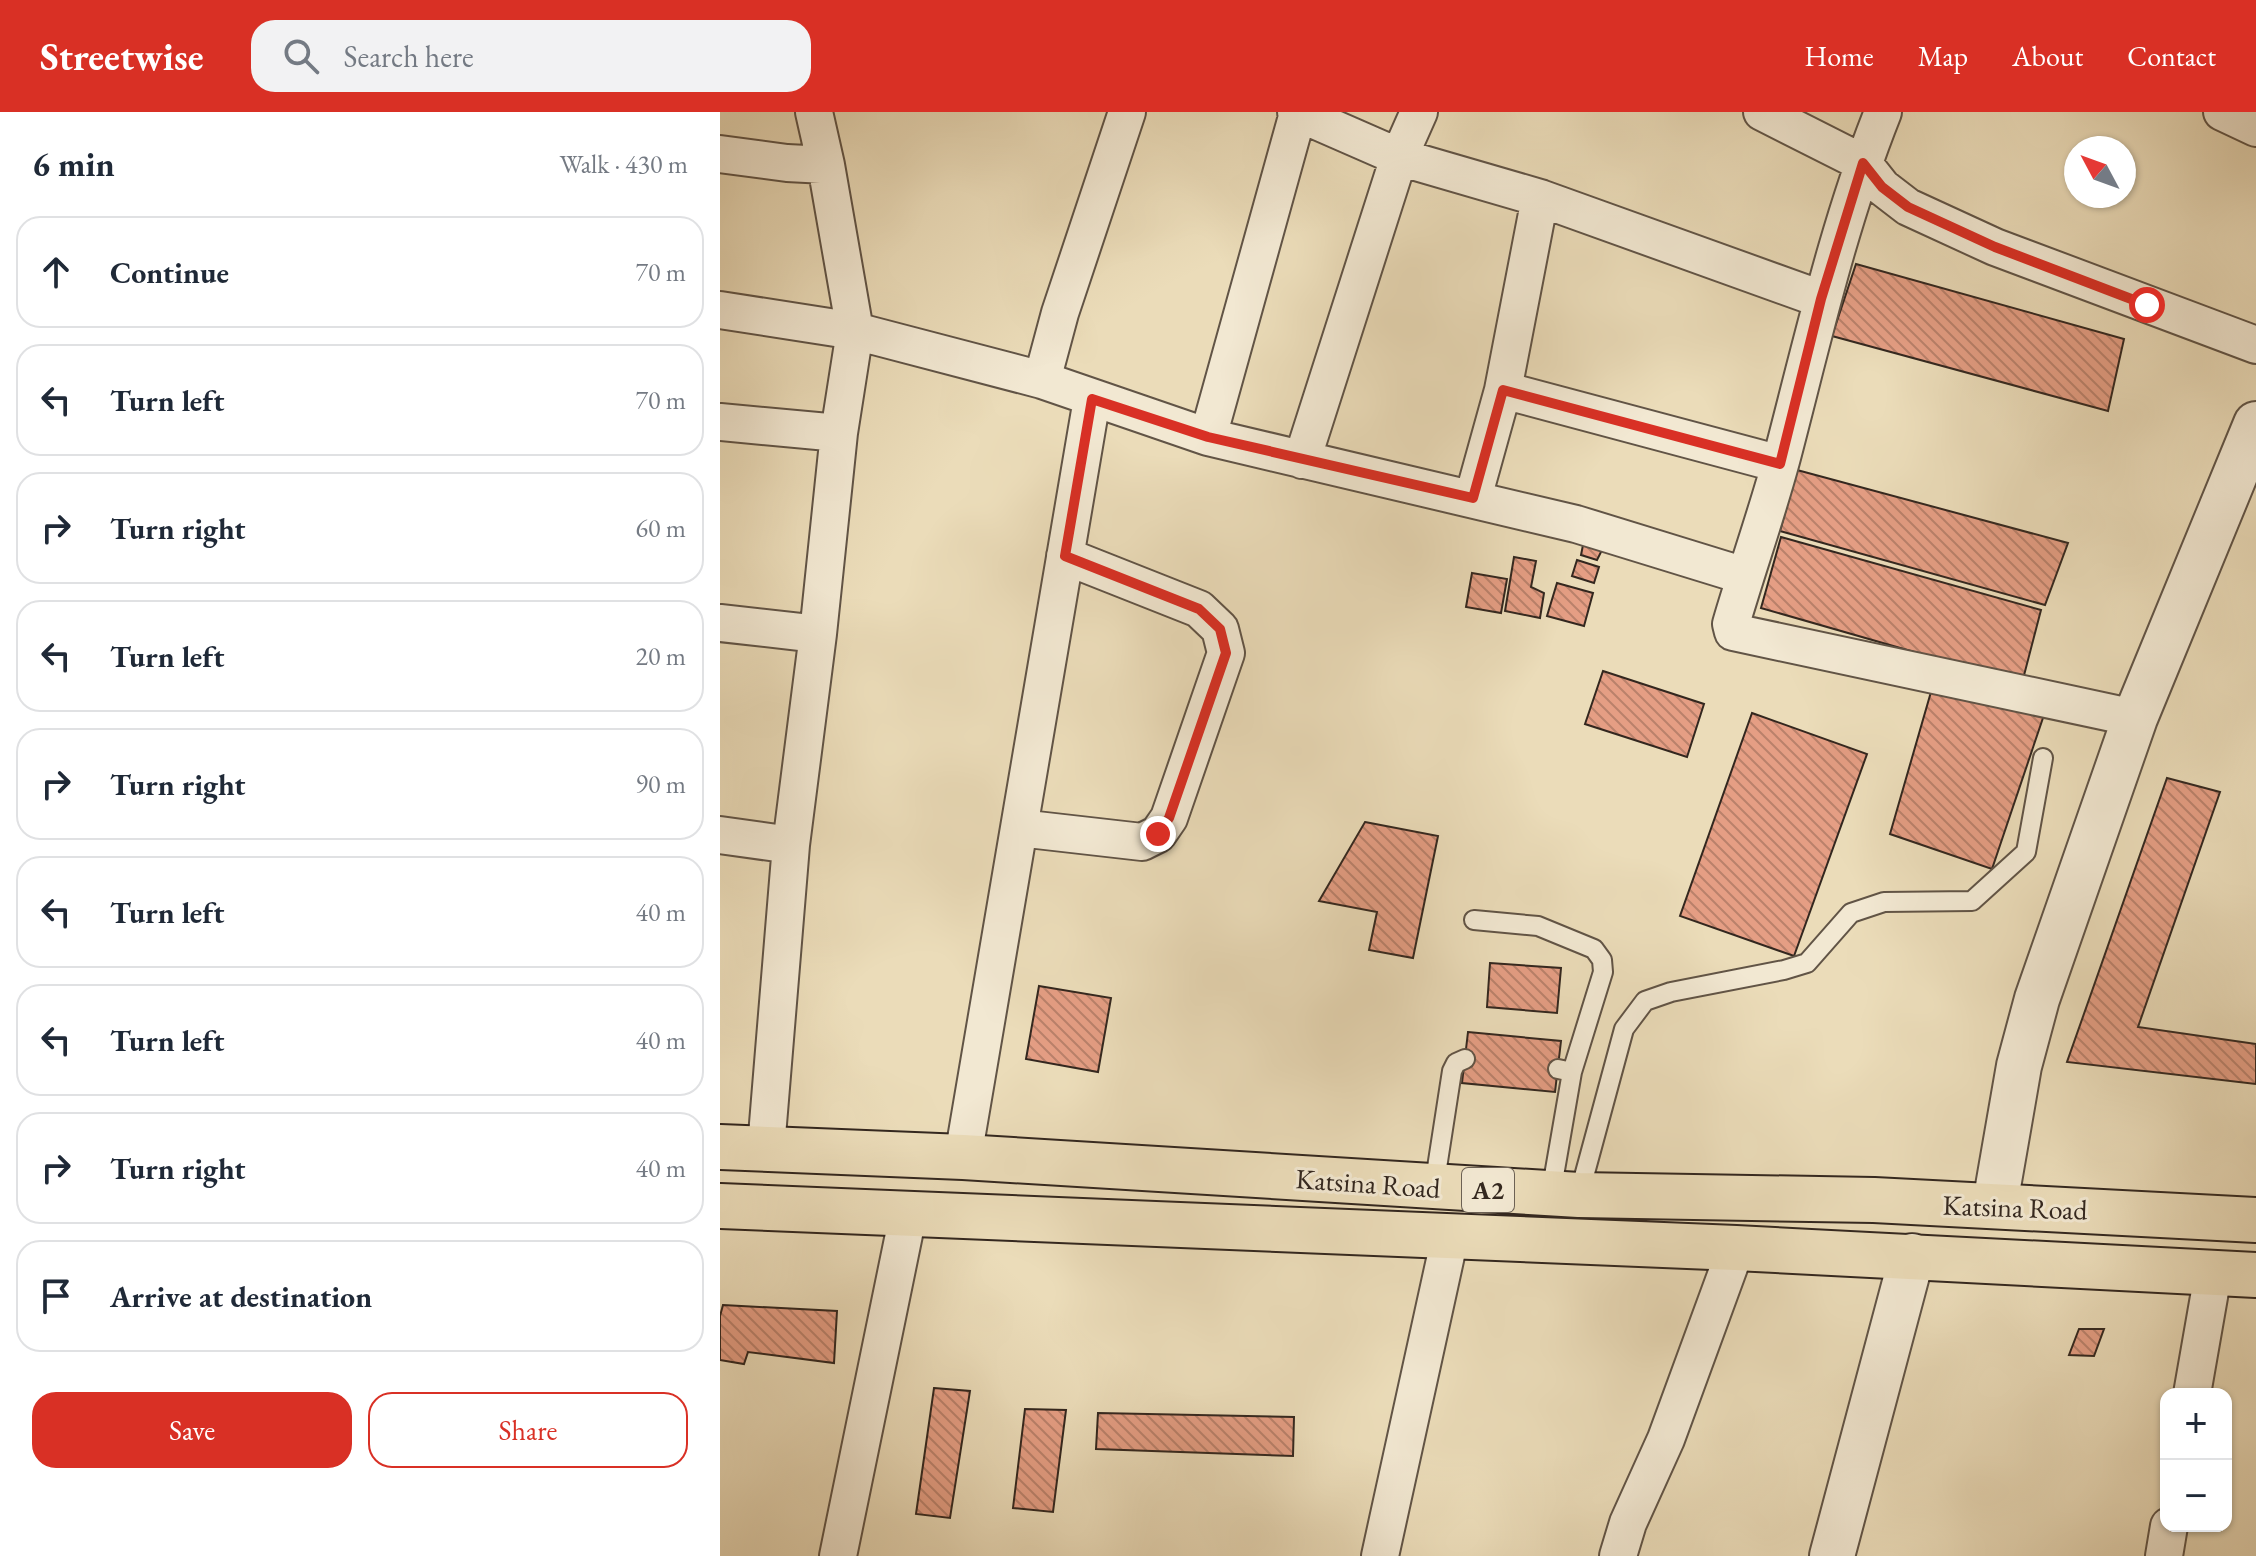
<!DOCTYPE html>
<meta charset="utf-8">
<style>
body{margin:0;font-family:"EB Garamond",serif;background:#f2f2f3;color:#1f2937}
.controls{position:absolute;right:24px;bottom:24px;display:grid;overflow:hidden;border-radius:16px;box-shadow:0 2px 6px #0004}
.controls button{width:72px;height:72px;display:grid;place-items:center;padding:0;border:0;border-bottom:2px solid #e0e1e3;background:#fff;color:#1f2937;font:40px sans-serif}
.compass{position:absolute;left:1344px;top:24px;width:72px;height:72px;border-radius:50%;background:#fff;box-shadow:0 2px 6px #0004;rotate:311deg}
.stop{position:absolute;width:24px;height:24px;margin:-18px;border:6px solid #d93025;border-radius:50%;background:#fff}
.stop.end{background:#d93025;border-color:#fff;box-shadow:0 2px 8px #0008}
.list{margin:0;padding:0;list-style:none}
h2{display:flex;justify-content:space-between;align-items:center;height:104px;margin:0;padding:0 32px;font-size:34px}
h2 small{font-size:26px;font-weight:400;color:#747a83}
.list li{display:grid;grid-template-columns:52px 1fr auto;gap:24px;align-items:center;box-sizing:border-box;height:112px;margin:0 16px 16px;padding:0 16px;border:2px solid #e0e1e3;border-radius:24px}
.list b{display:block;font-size:30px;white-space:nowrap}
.list em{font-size:26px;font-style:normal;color:#747a83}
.actions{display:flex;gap:16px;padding:24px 32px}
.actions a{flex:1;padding:18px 0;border:2px solid #d93025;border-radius:24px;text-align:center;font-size:28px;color:#d93025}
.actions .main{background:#d93025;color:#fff}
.icon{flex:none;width:44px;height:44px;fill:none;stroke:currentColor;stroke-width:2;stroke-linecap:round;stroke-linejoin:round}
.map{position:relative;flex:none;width:1536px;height:1444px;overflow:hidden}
header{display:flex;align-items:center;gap:48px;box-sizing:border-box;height:112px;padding:0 40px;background:#d93025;color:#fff}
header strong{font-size:38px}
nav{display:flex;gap:44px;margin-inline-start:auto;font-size:28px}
.search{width:560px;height:72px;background:#f2f2f3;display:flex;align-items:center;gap:20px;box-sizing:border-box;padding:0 28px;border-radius:24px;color:#747a83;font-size:30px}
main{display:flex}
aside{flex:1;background:#fff}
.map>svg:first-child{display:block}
.building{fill:url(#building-back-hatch);stroke:#33271f;stroke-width:2}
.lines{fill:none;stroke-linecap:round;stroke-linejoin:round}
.service-casing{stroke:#615446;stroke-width:22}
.minor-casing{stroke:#615446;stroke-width:40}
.tertiary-casing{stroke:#615446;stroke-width:48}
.trunk-casing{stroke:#33271f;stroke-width:48}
.service{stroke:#f2e8d2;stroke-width:18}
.minor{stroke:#f2e8d2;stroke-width:36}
.tertiary{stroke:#f2e8d2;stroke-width:44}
.trunk{stroke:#ebdcb9;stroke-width:44}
.route{stroke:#d93025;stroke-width:10}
.labels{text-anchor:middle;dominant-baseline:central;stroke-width:6;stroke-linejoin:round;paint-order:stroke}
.shield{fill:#f2e8d2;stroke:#6c6155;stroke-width:2}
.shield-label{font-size:26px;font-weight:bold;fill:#33271f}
.street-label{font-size:28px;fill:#33271f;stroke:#f2e8d2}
</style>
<header>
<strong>Streetwise</strong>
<div class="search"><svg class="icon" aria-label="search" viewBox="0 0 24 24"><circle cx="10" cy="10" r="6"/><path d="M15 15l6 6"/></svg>Search here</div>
<nav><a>Home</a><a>Map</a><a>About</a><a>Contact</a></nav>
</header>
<main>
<aside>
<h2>6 min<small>Walk · 430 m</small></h2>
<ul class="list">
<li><svg class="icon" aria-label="ahead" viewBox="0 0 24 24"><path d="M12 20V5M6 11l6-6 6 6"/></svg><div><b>Continue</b></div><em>70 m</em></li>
<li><svg class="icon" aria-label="left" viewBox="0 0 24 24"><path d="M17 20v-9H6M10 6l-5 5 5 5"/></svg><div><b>Turn left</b></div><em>70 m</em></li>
<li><svg class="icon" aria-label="right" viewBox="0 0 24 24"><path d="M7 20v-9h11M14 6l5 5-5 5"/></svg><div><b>Turn right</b></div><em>60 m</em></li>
<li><svg class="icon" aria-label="left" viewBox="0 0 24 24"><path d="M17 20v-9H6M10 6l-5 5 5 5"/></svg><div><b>Turn left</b></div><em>20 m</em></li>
<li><svg class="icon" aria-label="right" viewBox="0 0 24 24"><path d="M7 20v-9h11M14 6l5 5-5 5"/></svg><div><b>Turn right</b></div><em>90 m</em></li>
<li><svg class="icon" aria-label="left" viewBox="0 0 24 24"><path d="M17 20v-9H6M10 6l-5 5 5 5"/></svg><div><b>Turn left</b></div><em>40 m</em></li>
<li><svg class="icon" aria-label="left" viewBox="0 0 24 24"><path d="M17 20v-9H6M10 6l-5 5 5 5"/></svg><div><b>Turn left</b></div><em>40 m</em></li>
<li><svg class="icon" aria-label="right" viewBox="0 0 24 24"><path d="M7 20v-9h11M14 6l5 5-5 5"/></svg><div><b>Turn right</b></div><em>40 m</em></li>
<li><svg class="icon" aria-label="arrive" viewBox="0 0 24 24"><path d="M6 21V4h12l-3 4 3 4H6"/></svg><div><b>Arrive at destination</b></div></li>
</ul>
<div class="actions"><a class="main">Save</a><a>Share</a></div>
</aside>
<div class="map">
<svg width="1536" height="1444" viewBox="0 0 1536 1444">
<defs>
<pattern id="building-back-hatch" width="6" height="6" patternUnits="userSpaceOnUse" patternTransform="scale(2)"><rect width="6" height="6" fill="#e59e84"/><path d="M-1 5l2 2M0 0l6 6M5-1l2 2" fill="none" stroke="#ba816b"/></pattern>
</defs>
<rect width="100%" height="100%" fill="#ebdcb9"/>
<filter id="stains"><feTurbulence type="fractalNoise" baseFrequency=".0025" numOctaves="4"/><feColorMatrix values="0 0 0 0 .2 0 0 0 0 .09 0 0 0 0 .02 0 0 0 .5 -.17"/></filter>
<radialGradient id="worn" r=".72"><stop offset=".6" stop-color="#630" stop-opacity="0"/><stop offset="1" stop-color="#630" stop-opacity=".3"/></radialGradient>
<!-- building -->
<path class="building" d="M1136,152l268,75 -16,72 -276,-75z
M1077,358l271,73 -23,62 -265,-74z
M1061,425l260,73 -19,73 -261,-75z
M863,433l19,5 -5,10 -16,-5z
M794,445l22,4 -5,26 13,6 -4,25 -35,-7z
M857,448l22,7 -5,16 -22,-7z
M752,461l35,6 -6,34 -35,-6z
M837,471l36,10 -9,33 -37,-10z
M883,559l101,33 -17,53 -102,-33z
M1213,573l113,24 -54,160 -102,-35z
M1032,601l115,41 -73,202 -114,-40z
M1447,666l53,14 -82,235 118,17v40l-189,-22z
M645,710l73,14 -25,122 -44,-8 8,-38 -58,-11z
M770,851l71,5 -4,45 -70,-6z
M319,874l72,12 -13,74 -72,-13z
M748,920l93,9 -6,51 -93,-9z
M3,1193l114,6 -3,52 -86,-11 -4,12 -24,-4v-44z
M1359,1217h25l-10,27 -25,-1z
M214,1276l36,3 -20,127 -34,-4z
M305,1297l41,1 -13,102 -40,-4z
M378,1301l196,4 -1,39 -197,-7z"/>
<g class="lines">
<defs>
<path id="service" d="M754,808l64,6 56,23 8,11 1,12 -31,100
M714,1075l18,-116 4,-8 9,-4
M831,1081l21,-121 -14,-3
M859,1083l45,-166 21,-28 26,-9 113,-22 23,-7 44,-50 33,-11 88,-1 54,-49 17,-94"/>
<path id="minor" d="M576,0l103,45 141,41 281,101
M1042,0l101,51 19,24 26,20 87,40 261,98
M1163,0c-45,113 -71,231 -102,349 -15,55 -34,108 -50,163l2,8 402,86
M1502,0l34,16
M0,42l67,9 39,2
M0,198l135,21 187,49 166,57 368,87 169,52
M322,268l18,-67 67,-201
M783,278l277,74
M0,310l119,11
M488,325l90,-324
M582,348l97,-303 20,-45
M753,386l30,-108 37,-192
M0,511l98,11
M299,716l123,14 16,-8 11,-16 57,-165 -6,-24 -21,-20 -134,-53
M0,723l71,10
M46,1036l25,-303 27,-211 21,-201 16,-102 -29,-166 -12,-53
M243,1045l129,-758
M1472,1282l21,-120
M118,1444l70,-341
M660,1444l70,-319
M898,1444l10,-33 38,-84 70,-191
M1444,1444l5,-30"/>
<path id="tertiary" d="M1275,1092l24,-138 18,-67 98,-281 121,-294
M1112,1444l80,-300"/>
<path id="trunk" d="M0,1035l243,10 616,38 295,5 382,20
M0,1094l1016,42 520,27"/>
</defs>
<!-- service casing -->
<use href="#service" class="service-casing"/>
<!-- minor casing -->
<use href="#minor" class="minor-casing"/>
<!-- tertiary casing -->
<use href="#tertiary" class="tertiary-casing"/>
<!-- trunk casing -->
<use href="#trunk" class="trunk-casing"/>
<!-- service -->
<use href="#service" class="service"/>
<!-- minor -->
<use href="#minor" class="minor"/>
<!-- tertiary -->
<use href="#tertiary" class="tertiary"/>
<!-- trunk -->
<use href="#trunk" class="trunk"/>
</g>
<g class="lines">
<!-- route -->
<path class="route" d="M438,722l11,-16 57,-165 -6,-24 -21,-20 -134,-53 27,-157 116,38 265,61 30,-108 277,74 41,-165 42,-136 19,24 26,20 87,40 152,58"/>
</g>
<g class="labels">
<!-- shield labels -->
<rect class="shield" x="742" y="1056" width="52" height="44" rx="6"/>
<g class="shield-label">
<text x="768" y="1078">A2</text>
</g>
<!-- street labels -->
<g class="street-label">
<text transform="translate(648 1071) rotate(4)">Katsina Road</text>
<text transform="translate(1295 1095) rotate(2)">Katsina Road</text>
</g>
</g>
<rect width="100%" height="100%" filter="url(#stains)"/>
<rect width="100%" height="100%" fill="url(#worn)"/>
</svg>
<div class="controls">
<button>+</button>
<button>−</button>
</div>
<svg class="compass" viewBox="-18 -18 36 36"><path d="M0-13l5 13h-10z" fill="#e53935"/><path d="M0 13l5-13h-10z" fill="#747a83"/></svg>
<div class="stop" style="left:1427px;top:193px"></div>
<div class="stop end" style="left:438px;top:722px"></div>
</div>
</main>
